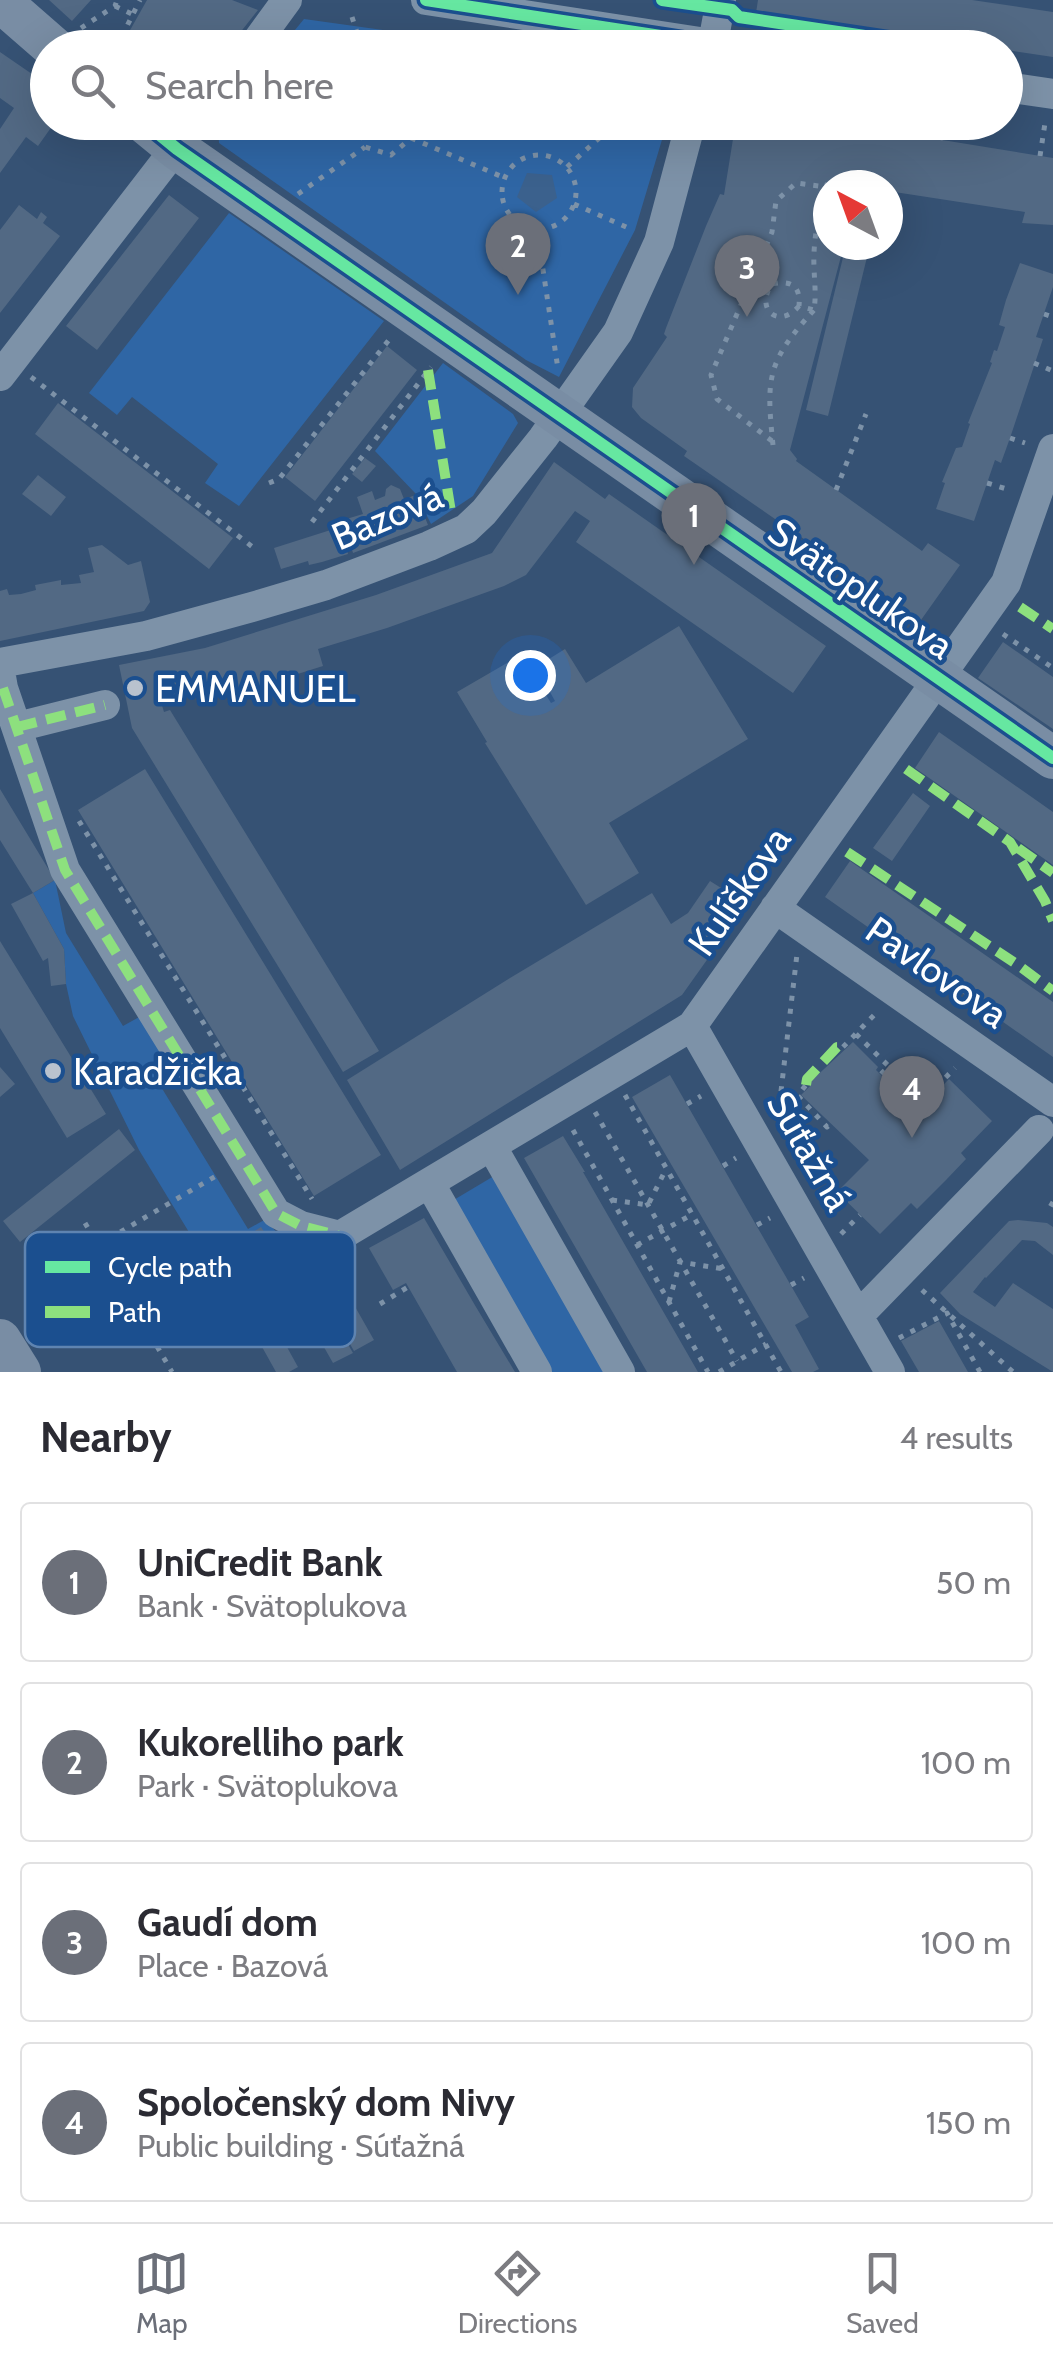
<!DOCTYPE html>
<meta charset="utf-8">
<style>
body{margin:0;font-family:Cabin,sans-serif;background:#f2f2f3;color:#2b2b33}
.compass{position:absolute;left:813px;top:170px;width:90px;height:90px;border-radius:50%;background:#fff;box-shadow:0 10px 40px #0002;rotate:319deg}
.you{position:absolute;left:530px;top:675px;width:35px;height:35px;margin:-25px;border:8px solid #fff;border-radius:50%;background:#1a73e8;box-shadow:0 0 0 15px #1a73e833}
.badge{display:grid;place-items:center;width:65px;height:65px;border-radius:50%;background:#6b6f79;color:#fff;font-size:32px;font-weight:700}
.pin{position:absolute;translate:-50% -82px;filter:drop-shadow(0 2px 5px #0008)}
.pin::after{content:'';position:absolute;top:52px;width:35px;height:30px;background:inherit;clip-path:polygon(0 0,100% 0,50% 100%)}
.list{margin:0;padding:0;list-style:none}
h2{display:flex;justify-content:space-between;align-items:center;height:130px;margin:0;padding:0 40px;font-size:42px}
h2 small{font-size:32px;font-weight:400;color:#7c7c81}
.list li{display:grid;grid-template-columns:65px 1fr auto;gap:30px;align-items:center;box-sizing:border-box;height:160px;margin:0 20px 20px;padding:0 20px;border:2px solid #e1e1e2;border-radius:10px}
.list b{display:block;font-size:38px;white-space:nowrap}
.list p{margin:0;font-size:32px;white-space:nowrap;color:#7c7c81}
.list em{font-size:32px;font-style:normal;color:#7c7c81}
.icon{flex:none;width:55px;height:55px;fill:none;stroke:currentColor;stroke-width:2;stroke-linecap:round;stroke-linejoin:round}
.map{position:relative;flex:none;width:1053px;height:1372px;overflow:hidden}
.search{position:absolute;background:#fff;box-shadow:0 10px 40px #0002;left:30px;right:30px;top:30px;height:110px;display:flex;align-items:center;gap:25px;box-sizing:border-box;padding:0 35px;border-radius:55px;color:#7c7c81;font-size:38px}
.sheet{height:850px;background:#fff}
nav{display:flex;justify-content:space-around;align-items:center;box-sizing:border-box;height:140px;border-top:2px solid #e1e1e2;background:#fff;font-size:28px;color:#7c7c81}
nav a{display:grid;justify-items:center;gap:5px}
nav .on{color:#6b6f79}
.map>svg:first-child{display:block}
.green{fill:#2f66a5}
.water{fill:#3b618d}
.building{fill:#526984}
.lines{fill:none;stroke-linecap:round;stroke-linejoin:round}
.path{stroke:#7d92a8;stroke-width:5;stroke-dasharray:5 8;stroke-linecap:butt}
.street{stroke:#7d92a8;stroke-width:30}
.secondary{stroke:#798da4;stroke-width:42}
.quiet{stroke:#8de07e;stroke-width:10;stroke-dasharray:20 10;stroke-linecap:butt}
.cycleway-casing{stroke:#1b4f8f;stroke-width:19}
.cycleway{stroke:#66e7a1;stroke-width:12}
.poi-dot{fill:#b9c2ce;stroke:#1b4f8f;stroke-width:4}
.labels{text-anchor:middle;dominant-baseline:central;stroke-width:9;stroke-linejoin:round;paint-order:stroke}
.street-label{font-size:38px;fill:#fff;stroke:#1b4f8f}
.poi-label{font-size:38px;fill:#fff;stroke:#1b4f8f;text-anchor:start}
.key{fill:#1b4f8f;stroke:#5f84b1;stroke-width:2.5}
.key-label{font-size:28px;fill:#fff}
</style>
<div class="map">
<svg width="1053" height="1372" viewBox="0 0 1053 1372">
<rect width="100%" height="100%" fill="#365274"/>
<!-- green -->
<path class="green" d="M304,19l201,28h-224z
M223,122l444,1 -32,107 -76,147 -33,-17 -307,-217 -1,-14z
M229,213l155,108 -145,185 -34,-23 13,-19 -86,-67 -15,18 -28,-22z
M443,363l70,51 5,9 -45,73 -42,28 -15,-30 -41,-43z
M55,880l11,53 57,93 18,-10 30,49 -16,12 93,152 18,-10 10,13 44,13 -41,23 -53,25 -87,-143 -66,-134 -7,-32 -2,-35 -31,-56z
M499,1173l113,199h-64l-96,-171z"/>
<!-- water -->
<path class="water" d="M527,173l25,2 5,23 -21,14 -19,-15z"/>
<!-- building -->
<path class="building" d="M49,0h42l-19,21z
M147,0h85l26,10 -30,38h-108z
M758,0h214l81,12v45l-47,-7v-2l-40,-3 -199,-30 -11,-2z
M0,52l48,33v37h7l-17,24 -12,-9 -26,36v-44l14,-21 -14,-10z
M794,122h37l222,36v67l-31,-2 3,-11 -137,-21v-6h-60v60h16l-54,205 7,9 -1,2 126,90 6,-8 32,22 -39,55 -237,-164 3,-5 -46,-33 -9,-11 1,-19 34,-51 -3,-3 2,-6 40,-102 14,-32 4,1 9,-56 4,-9 7,-8z
M169,195l30,23 -102,132 -31,-24z
M19,205l18,14 4,-7 6,5 -4,6 17,13 -60,77v-83z
M846,245h24l-42,171 -22,-6z
M1020,263l33,11v13l-17,50 7,2 -33,99 -9,25 -6,-3 -21,61 -38,-12 9,-26 -3,-1 14,-34 6,-1 8,-23 -2,-1 24,-60 -2,-1 4,-12 3,1 8,-24 -6,-2 7,-25z
M387,346l30,24 -102,131 -30,-24z
M58,403l175,135 -24,31 -174,-135z
M365,458l11,8 -14,16 -10,-8z
M554,462l51,37 4,-5 217,152 -33,47 -217,-151 14,-21 -15,-10 -49,64 -22,11 -117,42 -69,21 5,17 -89,28 -3,-7 -70,15 3,10 6,-2 209,341 -36,21 -211,-344 -13,-63 86,-17 171,-53 116,-42z
M38,475l28,22 -15,19 -29,-22z
M391,485l9,4 4,10 12,-4 12,30 -75,28 -10,-33 20,-6 -6,-17 15,-6 3,9 10,-4 1,-7z
M340,527l8,27 -26,8 -13,3 -1,-4 -27,8 -7,-21z
M102,545l26,20 13,-4 9,41 -6,9 -144,30v-50l7,-2 2,6 12,-1 15,-4 -1,-5 26,-5v5l20,-2 -2,-8 15,-3 -6,-24z
M679,626l69,113 -139,84 30,50 -53,32 -101,-162 2,-1 -30,-50 64,-37 30,48 4,-2 -19,-34 29,-18 21,34z
M1003,642l50,35v52l-75,-51z
M939,732l114,80v53l-138,-97z
M145,769l236,386 -67,41 -236,-386z
M0,789l55,91 -22,13 -33,-53z
M913,793l17,13 -38,55 -19,-13z
M850,861l203,141v55l-228,-160z
M741,877l17,11 -76,107 -282,175 -53,-90 163,-102 142,-85 19,31 17,-11 22,-32 19,12z
M33,893l31,56 2,35 -15,2 -3,-28 -5,3 -32,-57z
M0,941l106,173 -39,24 -67,-110z
M853,1042l25,25 -2,3 42,41 31,-32 43,42 -31,32 5,6 -20,21 -29,29 -6,-6 -31,31 -43,-42 32,-32 -68,-65 10,-10 -2,-2z
M0,1067l15,17 -15,13z
M670,1075l139,242 -14,8 24,44 -6,3h-21l-160,-275z
M119,1129l16,21 -115,92 -17,-21z
M563,1136l22,36h-2l115,200h-51l-54,-94 -69,-120z
M424,1218l52,89 39,65h-58l-51,-89 -13,7 -24,-42z
M1018,1220l29,3 6,4v28l-18,-14 -13,-1 -36,38 -1,-1 -12,15 22,15 18,-24 40,26v63l-93,-58 -20,-21 69,-72z
M261,1227l6,9 -17,10 -5,-9z
M320,1245l54,95 -20,11 -54,-95z
M298,1257l55,96 -20,10 -54,-95z
M251,1282l47,85 -9,5h-13l-45,-81z
M939,1321l29,51h-49l-18,-31z"/>
<g class="lines">
<!-- path -->
<path class="path" d="M662,0l32,4
M115,6l23,11
M352,17l10,31
M81,28l34,-22 2,-6
M116,48l24,-48
M360,122l5,25 26,8 20,-17 -2,-16
M411,138l94,40
M940,140l3,-18
M502 192a37 37 0 1 1 74 0a37 37 0 1 1-74 0Z
M1040,156l5,-33
M567,167l50,-45
M298,194l67,-47
M574,204l59,26
M537,230l21,139
M799,306c-20,24 -45,3 -27,-22 18,-4 29,1 27,22l15,4c3,-19 -1,-37 0,-57 1,-24 7,-48 14,-72
M1044,314l9,3
M1034,363l19,8
M31,377l223,171
M1010,438l15,5
M772,441l-55,-42 -6,-24 61,-143 4,-31 20,-18 30,4
M773,445c-7,-68 -6,-83 41,-135
M269,483l10,-4 113,-143
M987,483l23,7
M836,490l30,-76
M312,522l119,-155
M1003,634l50,34
M79,821l233,378
M856,1034l67,66
M843,1047l36,-37
M881,1074l8,-8
M625,1095l156,277
M798,1096l29,31 5,-4
M687,1104l14,-8
M918,1105l37,-37
M595,1112l142,249
M778,1117l19,-163
M778,1120l28,-35
M573,1130l135,242
M723,1166l13,-8
M612,1200l36,5 18,-36
M1053,1202l-3,5 3,2
M85,1223l87,149
M757,1225l13,-7
M841,1234l19,-19
M98,1245l123,-72
M637,1245l54,-30
M791,1285l13,-7
M922,1290l91,82
M669,1302l11,-40 44,7
M380,1304l28,-17
M899,1338l48,-25 33,59
M719,1372l47,-28"/>
<!-- street -->
<path class="street" d="M426,0l313,48
M252,48l35,-48
M712,48l9,-48
M1006,87l47,7
M0,376l196,-254
M0,663l146,-27 106,-29 74,-22 103,-39 37,-17 18,-17 59,-74 75,-106 41,-90 32,-120
M0,671l3,17 62,182 211,343 25,13 39,10 352,-210 314,-443 47,-134
M17,727l88,-22
M775,908l278,194
M692,1026l198,346
M492,1147l128,225
M430,1184l107,188
M858,1316l181,-186"/>
<!-- secondary -->
<path class="secondary" d="M0,1l54,47
M144,122l33,27 876,609
M0,1340l20,32"/>
<!-- quiet -->
<path class="quiet" d="M428,370l24,148
M1020,607l33,22
M3,688l62,182 211,343 25,13 39,10
M17,727l88,-22
M906,769l104,73 35,59 8,20
M1018,848l35,25
M847,852l171,113 35,26
M806,1085l1,-6 30,-32h6"/>
<defs>
<path id="cycleway" d="M426,0l313,48
M662,0l70,10 7,7 206,31
M144,122l33,27 876,609"/>
</defs>
<!-- cycleway casing -->
<use href="#cycleway" class="cycleway-casing"/>
<!-- cycleway -->
<use href="#cycleway" class="cycleway"/>
</g>
<!-- markers -->
<g class="poi-dot">
<circle cx="135" cy="688" r="10"/>
<circle cx="53" cy="1071" r="10"/>
</g>
<g class="labels">
<!-- street labels -->
<g class="street-label">
<text transform="translate(387 516) rotate(-23)">Bazová</text>
<text transform="translate(861 588) rotate(35)">Svätoplukova</text>
<text transform="translate(739 891) rotate(-55)">Kulíškova</text>
<text transform="translate(937 972) rotate(35)">Pavlovova</text>
<text transform="translate(810 1151) rotate(60)">Súťažná</text>
</g>
<!-- poi labels -->
<g class="poi-label">
<text x="155" y="688">EMMANUEL</text>
<text x="73" y="1071">Karadžička</text>
</g>
</g>
<!-- legend -->
<rect x="25" y="1232" width="330" height="115" rx="15" class="key"/>
<rect x="45" y="1261" width="45" height="12" fill="#66e7a1"/>
<rect x="45" y="1306" width="45" height="12" fill="#8de07e"/>
<g class="key-label">
<text x="108" y="1277">Cycle path</text>
<text x="108" y="1322">Path</text>
</g>
</svg>
<svg class="compass" viewBox="-18 -18 36 36"><path d="M0-13l5 13h-10z" fill="#e53935"/><path d="M0 13l5-13h-10z" fill="#7c7c81"/></svg>
<div class="you"></div>
<div class="pin badge" style="left:694px;top:565px">1</div>
<div class="pin badge" style="left:518px;top:295px">2</div>
<div class="pin badge" style="left:747px;top:317px">3</div>
<div class="pin badge" style="left:912px;top:1138px">4</div>
<div class="search"><svg class="icon" aria-label="search" viewBox="0 0 24 24"><circle cx="10" cy="10" r="6"/><path d="M15 15l6 6"/></svg>Search here</div>
</div>
<section class="sheet">
<h2>Nearby<small>4 results</small></h2>
<ul class="list">
<li><span class="badge">1</span><div><b>UniCredit Bank</b><p>Bank · Svätoplukova</p></div><em>50 m</em></li>
<li><span class="badge">2</span><div><b>Kukorelliho park</b><p>Park · Svätoplukova</p></div><em>100 m</em></li>
<li><span class="badge">3</span><div><b>Gaudí dom</b><p>Place · Bazová</p></div><em>100 m</em></li>
<li><span class="badge">4</span><div><b>Spoločenský dom Nivy</b><p>Public building · Súťažná</p></div><em>150 m</em></li>
</ul>
</section>
<nav>
<a class="on"><svg class="icon" aria-label="map" viewBox="0 0 24 24"><path d="M3 6l6-2 6 2 6-2v14l-6 2-6-2-6 2zM9 4v14M15 6v14"/></svg>Map</a>
<a><svg class="icon" aria-label="directions" viewBox="0 0 24 24"><path d="M12 3l9 9-9 9-9-9zM9 14v-3h6M13 9l2 2-2 2"/></svg>Directions</a>
<a><svg class="icon" aria-label="saved" viewBox="0 0 24 24"><path d="M7 4h10v16l-5-4-5 4z"/></svg>Saved</a>
</nav>
